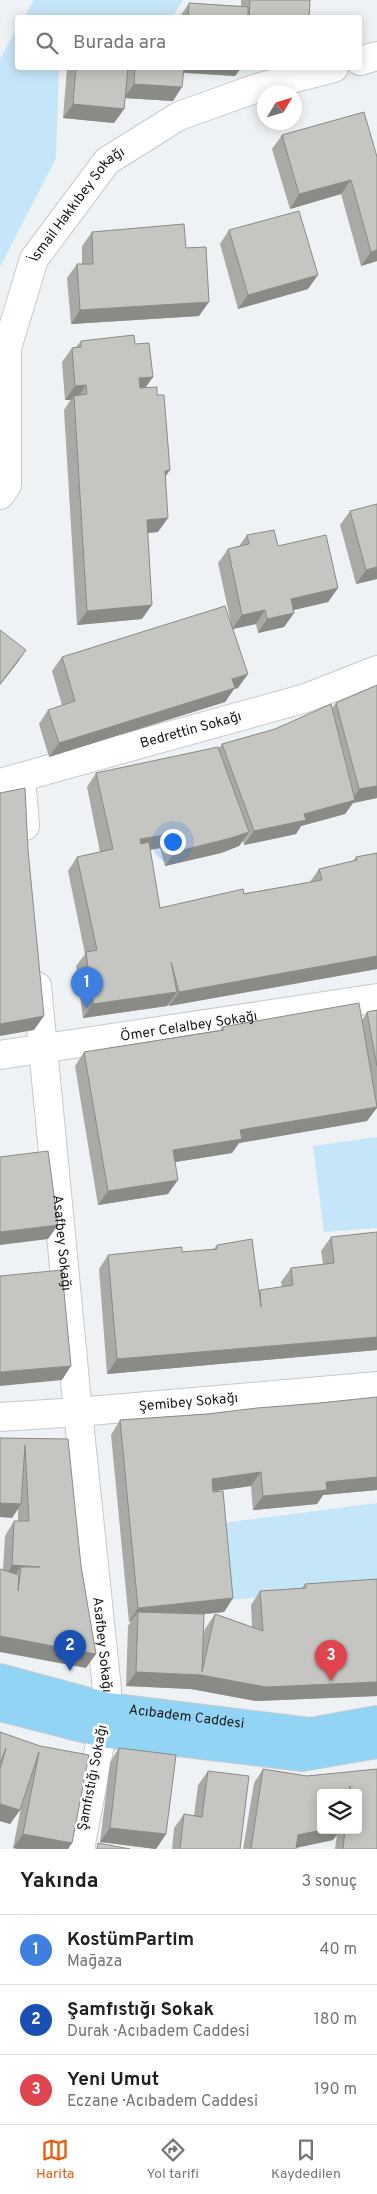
<!DOCTYPE html>
<html lang="tr">
<meta charset="utf-8">
<style>
body{margin:0;font-family:Overpass,sans-serif;background:#f6f6f6;color:#202124}
.controls{position:absolute;right:15px;bottom:15px;display:grid;overflow:hidden;border-radius:5px;box-shadow:0 2px 12px #0003}
.controls button{width:45px;height:45px;display:grid;place-items:center;padding:0;border:0;border-bottom:1px solid #e0e0e0;background:#fff;color:#202124;font:25px sans-serif}
.compass{position:absolute;left:257px;top:85px;width:45px;height:45px;border-radius:50%;background:#fff;box-shadow:0 2px 12px #0003;rotate:52deg}
.you{position:absolute;left:172px;top:841px;width:18px;height:18px;margin:-12px;border:4px solid #fff;border-radius:50%;background:#1a73e8;box-shadow:0 0 0 8px #1a73e833}
.badge{display:grid;place-items:center;width:32px;height:32px;border-radius:50%;background:#ea580c;color:#fff;font-size:16px;font-weight:700}
.pin{position:absolute;translate:-50% -41px;filter:drop-shadow(0 1px 2px #0008)}
.pin::after{content:'';position:absolute;top:26px;width:18px;height:15px;background:inherit;clip-path:polygon(0 0,100% 0,50% 100%)}
.list{margin:0;padding:0;list-style:none}
h2{display:flex;justify-content:space-between;align-items:center;height:65px;margin:0;padding:0 20px;font-size:21px}
h2 small{font-size:16px;font-weight:400;color:#757577}
.list li{display:grid;grid-template-columns:32px 1fr auto;gap:15px;align-items:center;box-sizing:border-box;height:70px;padding:0 20px;border-top:1px solid #e0e0e0}
.list b{display:block;font-size:19px;white-space:nowrap}
.list p{margin:0;font-size:16px;white-space:nowrap;color:#757577}
.list em{font-size:16px;font-style:normal;color:#757577}
.icon{flex:none;width:28px;height:28px;fill:none;stroke:currentColor;stroke-width:2;stroke-linecap:round;stroke-linejoin:round}
.map{position:relative;flex:none;width:377px;height:1849px;overflow:hidden}
.search{position:absolute;background:#fff;box-shadow:0 2px 12px #0003;left:15px;right:15px;top:15px;height:55px;display:flex;align-items:center;gap:12px;box-sizing:border-box;padding:0 18px;border-radius:5px;color:#757577;font-size:19px}
.sheet{height:275px;background:#fff}
nav{display:flex;justify-content:space-around;align-items:center;box-sizing:border-box;height:70px;border-top:1px solid #e0e0e0;background:#fff;font-size:14px;color:#757577}
nav a{display:grid;justify-items:center;gap:2px}
nav .on{color:#ea580c}
.map>svg:first-child{display:block}
.green{fill:#c5e6f8}
.lines{fill:none;stroke-linecap:round;stroke-linejoin:round}
.minor-casing{stroke:#c6cacc;stroke-width:30}
.major-casing{stroke:#cccdcd;stroke-width:30}
.minor{stroke:#fff;stroke-width:28}
.major{stroke:#92d4f3;stroke-width:28}
.wall{fill:#a9aaa6;fill-rule:evenodd}
.shaded-wall{fill:#8a8b87}
.building{fill:#c5c6c1;stroke:#8a8b87}
.labels{text-anchor:middle;dominant-baseline:central;stroke-width:5;stroke-linejoin:round;paint-order:stroke}
.street-label{font-size:14px;fill:#181a1b;stroke:#feffff}
</style>
<div class="map">
<svg width="377" height="1849" viewBox="0 0 377 1849">
<rect width="100%" height="100%" fill="#eef2f4"/>
<!-- green -->
<path class="green" d="M34,0h149l-11,17h-148z
M17,28l1,40h41l-3,90 -56,109v-208z
M377,1137v91l-53,4 -11,-86z
M377,1503v84l-148,13 -6,-77z"/>
<g class="lines">
<defs>
<g id="minor">
<path d="M360,61l17,-5"/>
<path id="s1" d="M0,495l7,-10v-137l27,-89 73,-98 72,-45 78,-28 77,-20"/>
<path d="M21,777l4,49"/>
<path id="s2" d="M0,783l306,-85 71,-28"/>
<path id="s3" d="M37,986l41,426 29,278v17l-27,142"/>
<path id="s4" d="M0,1055l377,-57"/>
<path id="s5" d="M0,1417l78,-5 299,-26"/>
</g>
<g id="major">
<path id="s6" d="M0,1678l107,29 203,25 67,-12"/>
<path d="M0,1707l102,26 200,24 75,-13"/>
</g>
</defs>
<!-- minor casing -->
<use href="#minor" class="minor-casing"/>
<!-- major casing -->
<use href="#major" class="major-casing"/>
<!-- minor -->
<use href="#minor" class="minor"/>
<!-- major -->
<use href="#major" class="major"/>
</g>
<!-- wall -->
<path class="wall" d="M241,0h69l-1,18h-130l10,-15 52,3z
M67,68h174l-6,8 -52,-3 -10,28 -48,-3 -1,11 -10,14 -51,-5z
M282,135l95,22v104l-16,5 -20,-72 -51,15 -18,-60z
M229,230l79,59 -70,20 -18,-65z
M92,232l94,16 13,68 -128,8 -4,-46 10,-14h5v-18z
M81,341l54,3 18,33 -8,11 12,7 13,75 -5,7 -7,55 -11,1 -5,86 -65,6 -13,-215 7,-11 -6,1 -3,-38 10,-14 4,-1z
M350,511l27,68 -21,5 -16,-59z
M247,535l31,11 60,42 -10,14 -35,8 1,3 -10,14 -26,6 -2,-9 -23,5 5,59 -4,1 -9,13 -176,55 -10,-33 9,-14 14,-5 -10,-34 10,-14 169,-34 -13,-60 10,-14 11,-3z
M377,685v113l-24,5 -8,11 -44,12 -5,8 -52,11 -1,-4 -4,5 -18,7 -56,13 -5,-18 -10,2 10,58 150,-26 9,-13 34,-8 3,-4 21,-4v116l-208,37 -1,-2 -1,2 -84,12 -7,-52 9,-12 -17,-83 9,-14 23,-5 -13,-65 9,-14 123,-25 3,-4 53,-15 57,-21 4,-5z
M377,1010v98l-1,1 -9,12 -128,22 -7,10 -57,9 -7,32 -70,11 -23,-139 9,-14 136,-22 2,-3 140,-7 5,-8z
M377,1232v118l-270,24 -8,-105 9,-14 74,-3 32,-3 3,-4 42,46 1,-1 22,-3 -1,-5 10,-14 32,-4 -2,-13 10,-14z
M377,1397v93l-54,5 -6,9 -64,6 -2,-24 -38,5 20,107 -9,14 -20,2 -1,23 2,-8 10,-15 37,13 -1,-22 9,-14 42,-3 3,-4 72,-5v117l-121,5 -65,-12 -65,-3 2,-60 3,-5 -2,1 -18,-187 9,-15 87,-6z
M0,1438l68,1 18,229 -83,-98 2,-34 9,-15h4v-12l-6,9z
M0,1732l40,14 32,97 -4,6h-49l-6,-1 8,-41 -1,3 -10,14 -10,-3z
M119,1748l47,86 -10,15 -56,-7 10,-80z
M263,1769l44,7 70,-7v80h-42l2,-14 -4,5 -37,8v1h-53l11,-66zM321,1793h37v37h-37z
M208,1771l32,78h-68l2,-21 10,-14 10,2 4,-31z"/>
<!-- shaded-wall -->
<path class="shaded-wall" d="M179,68h62l-6,8 -59,-4z
M134,84l48,3 -9,14 -49,-3z
M73,104l51,5 -10,14 -51,-5z
M351,180l-10,14 -51,15 9,-15z
M377,250v11l-16,5 10,-14z
M318,275l-10,14 -70,20 10,-14z
M209,302l-10,14 -128,8 9,-14z
M153,377l-10,14 -14,1 10,-14z
M86,385l-9,14 -3,-3 -3,4h-6l10,-14z
M170,470l-10,14 5,-13z
M168,518l-10,14 -21,2 10,-14z
M377,567v12l-21,5 10,-14z
M338,588l-10,14 -47,11 10,-14z
M152,605l-10,14 -65,6 10,-14z
M265,610l-9,14 -24,5 10,-14z
M294,613l-10,14 -26,6 9,-14z
M26,650l-8,12 -18,23v-1z
M248,674l-10,14 -4,1 -9,13 -176,55 10,-14z
M377,786v12l-24,5 -8,11 -44,12 -5,8 -52,11 10,-14 50,-17 47,-13 8,-12z
M249,832l-10,14 -18,7 -56,13 10,-14z
M170,834l-10,14 -30,5 10,-14z
M377,956v13l-208,37 10,-14z
M177,992l-10,14 -84,12 10,-14z
M44,1016l-10,14 -34,6v-12z
M377,1103v5l-1,1 -9,12 -128,22 -7,10 -69,11 10,-14 67,-20 133,-22z
M178,1180l-10,14 -70,11 10,-14z
M58,1225l-10,14 -48,6v-13z
M377,1337v13l-270,24 10,-15z
M71,1366l-9,14 -62,6v-14z
M261,1472l-10,14 -49,7 10,-14z
M377,1477v13l-54,5 -6,9 -64,6 10,-14 63,-14z
M0,1503l21,1 -9,14 -12,-1z
M12,1565l28,2h-19l-9,13h-9z
M233,1598l-9,14 -86,9v-9l-7,9 -2,1 9,-14z
M0,1636l96,18 -10,14 -86,-16z
M136,1672l241,10v14l-121,5 -65,-12 -65,-3z
M0,1804l20,6 -10,14 -10,-3z
M110,1828l56,6 -10,15 -56,-7z
M321,1830h19l-7,10 -43,9 8,-14z
M23,1834l49,9 -4,6h-49l-6,-1z"/>
<!-- building -->
<path class="building" d="M250,0h60l-1,18h-60z
M189,3l59,4v11h-60z
M76,68h52l-4,41 -51,-5z
M135,68h49l-2,19 -48,-3z
M364,112l13,45v93l-6,2 -20,-72 -52,14 -17,-59z
M299,211l19,64 -70,20 -19,-65z
M184,224l2,24 20,-1 3,55 -129,8 -3,-46h16l-1,-32z
M134,335l1,9 14,-1 4,34 -14,1 1,10 17,-1v8h7l6,75 -5,1 3,47 -21,2 5,85 -65,6 -13,-215 13,-2 -1,-9 -11,1 -3,-38 9,-1v-6z
M377,504v63l-11,3 -16,-59z
M274,530l4,16 48,-11 12,53 -47,11 3,14 -27,6 -2,-9 -23,5 -14,-66 21,-5 -2,-9z
M225,606l23,68 -16,5 3,9 -176,55 -11,-33 27,-9 -13,-44z
M0,630l26,20 -26,34z
M377,685v101l-18,3 -23,-86z
M331,704l24,96 -51,14 2,6 -52,11 -32,-87 53,-15z
M218,747l31,85 -18,6 -56,14 -5,-18 -30,5 1,5 8,-2 11,66 83,-19 1,5 78,-14 -3,-11 38,-9 -1,-3 21,-4v103l-198,36 -8,-30 6,30 -84,12 -7,-52 11,-2 -20,-93 36,-8 -17,-76z
M25,788l3,62 16,166 -44,8v-231z
M359,1003l18,104 -137,23 2,9 -69,11 5,30 -70,11 -24,-139 140,-22 -2,-3z
M377,1010v56l-10,-54z
M48,1151l10,74 -58,7v-75z
M377,1232v105l-260,22 -9,-104 74,-8v5l35,-3v-4l35,-6 9,68 -1,-17 33,-5 -2,-17 43,-5 -3,-26z
M62,1270l9,96 -71,6v-96z
M377,1397v80l-51,5 1,8 -64,6 -2,-24 -49,7 1,13 10,-1 10,107 -95,10 -18,-188 87,-6 50,-6 63,-5z
M0,1438l68,1 13,127 15,88 -96,-18v-67l19,6 -1,16 3,-24h19l-28,-2 2,-44h15l-4,-76 -4,59 -21,-1z
M377,1579v103l-111,5 -65,-12 -65,-3 2,-60 66,2 -2,58 13,-58 48,17 -3,-40 46,-3 -1,-4z
M0,1732l40,14 49,9 -17,88 -49,-9 16,-82 -19,58 -20,-6v-35l6,-21 -6,16z
M119,1748l57,7 -10,79 -56,-6z
M263,1769l44,7 70,-7v80h-34l2,-19h13v-37h-8v-7l-1,7h-28v37l-23,5 -2,14h-45z
M208,1771l41,5 -9,73h-60l4,-35 18,3z
M98,1843l32,6h-33z"/>
<g class="labels">
<!-- street labels -->
<g class="street-label">
<text stroke="none"><textPath href="#s1" startOffset="312">İsmail Hakkıbey Sokağı</textPath></text>
<text stroke="none"><textPath href="#s2" startOffset="198">Bedrettin Sokağı</textPath></text>
<text stroke="none"><textPath href="#s4" startOffset="191">Ömer Celalbey Sokağı</textPath></text>
<text stroke="none"><textPath href="#s3" startOffset="258">Asafbey Sokağı</textPath></text>
<text stroke="none"><textPath href="#s5" startOffset="189">Şemibey Sokağı</textPath></text>
<text stroke="none"><textPath href="#s3" startOffset="662">Asafbey Sokağı</textPath></text>
<text stroke="none"><textPath href="#s6" startOffset="191">Acıbadem Caddesi</textPath></text>
<text transform="translate(93 1778) rotate(-79)">Şamfıstığı Sokağı</text>
</g>
</g>
</svg>
<div class="controls">
<button><svg class="icon" aria-label="layers" viewBox="0 0 24 24"><path d="M12 4l9 5-9 5-9-5zM3 14l9 5 9-5"/></svg></button>
</div>
<svg class="compass" viewBox="-18 -18 36 36"><path d="M0-13l5 13h-10z" fill="#e53935"/><path d="M0 13l5-13h-10z" fill="#757577"/></svg>
<div class="you"></div>
<div class="pin badge" style="left:87px;top:1008px;background:#3f7fe0">1</div>
<div class="pin badge" style="left:70px;top:1671px;background:#1a4fb4">2</div>
<div class="pin badge" style="left:331px;top:1681px;background:#e0444e">3</div>
<div class="search"><svg class="icon" aria-label="search" viewBox="0 0 24 24"><circle cx="10" cy="10" r="6"/><path d="M15 15l6 6"/></svg>Burada ara</div>
</div>
<section class="sheet">
<h2>Yakında<small>3 sonuç</small></h2>
<ul class="list">
<li><span class="badge" style="background:#3f7fe0">1</span><div><b>KostümPartim</b><p>Mağaza</p></div><em>40 m</em></li>
<li><span class="badge" style="background:#1a4fb4">2</span><div><b>Şamfıstığı Sokak</b><p>Durak · Acıbadem Caddesi</p></div><em>180 m</em></li>
<li><span class="badge" style="background:#e0444e">3</span><div><b>Yeni Umut</b><p>Eczane · Acıbadem Caddesi</p></div><em>190 m</em></li>
</ul>
</section>
<nav>
<a class="on"><svg class="icon" aria-label="map" viewBox="0 0 24 24"><path d="M3 6l6-2 6 2 6-2v14l-6 2-6-2-6 2zM9 4v14M15 6v14"/></svg>Harita</a>
<a><svg class="icon" aria-label="directions" viewBox="0 0 24 24"><path d="M12 3l9 9-9 9-9-9zM9 14v-3h6M13 9l2 2-2 2"/></svg>Yol tarifi</a>
<a><svg class="icon" aria-label="saved" viewBox="0 0 24 24"><path d="M7 4h10v16l-5-4-5 4z"/></svg>Kaydedilen</a>
</nav>
